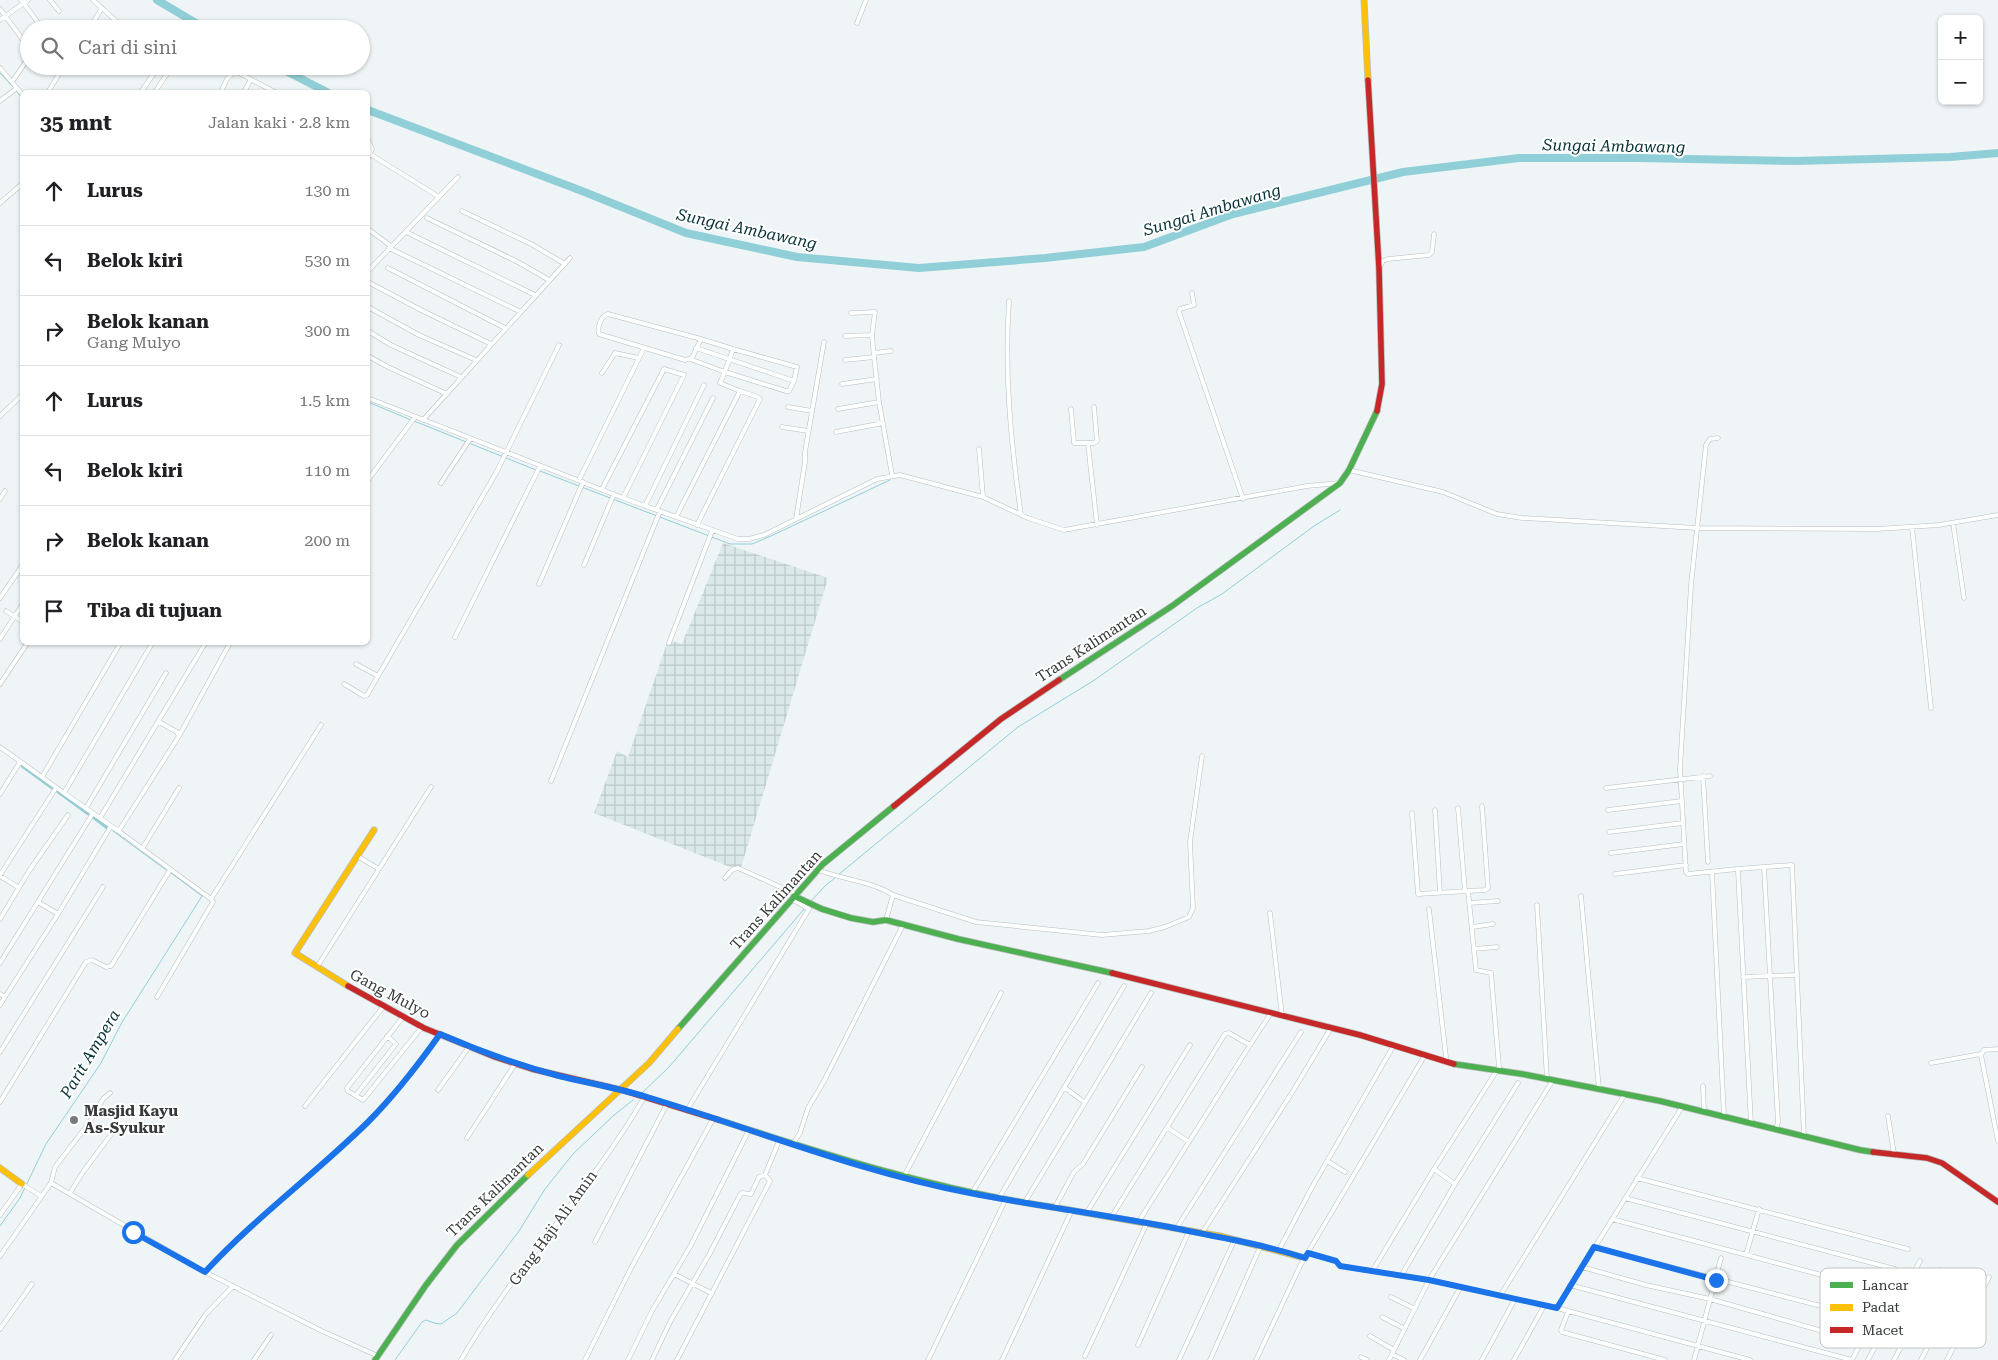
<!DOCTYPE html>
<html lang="id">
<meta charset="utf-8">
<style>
body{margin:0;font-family:"Roboto Serif",serif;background:#f6f6f6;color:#202124}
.controls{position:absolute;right:15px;top:15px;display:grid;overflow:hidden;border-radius:8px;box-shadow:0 1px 4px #0004}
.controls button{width:45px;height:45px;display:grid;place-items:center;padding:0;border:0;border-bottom:1px solid #e0e0e0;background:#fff;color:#202124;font:25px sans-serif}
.stop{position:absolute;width:15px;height:15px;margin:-11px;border:4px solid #1a73e8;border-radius:50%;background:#fff}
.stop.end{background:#1a73e8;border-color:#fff;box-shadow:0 1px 5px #0008}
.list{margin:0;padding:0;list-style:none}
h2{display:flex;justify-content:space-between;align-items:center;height:65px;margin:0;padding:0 20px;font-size:21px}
h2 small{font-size:16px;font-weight:400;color:#757577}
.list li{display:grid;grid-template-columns:32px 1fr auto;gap:15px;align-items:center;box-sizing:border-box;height:70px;padding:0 20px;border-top:1px solid #e0e0e0}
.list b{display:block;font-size:19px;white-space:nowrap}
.list p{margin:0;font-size:16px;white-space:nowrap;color:#757577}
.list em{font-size:16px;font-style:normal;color:#757577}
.icon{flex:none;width:28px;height:28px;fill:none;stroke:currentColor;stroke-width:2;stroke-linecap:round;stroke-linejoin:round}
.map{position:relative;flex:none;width:1998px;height:1360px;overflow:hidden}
.search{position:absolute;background:#fff;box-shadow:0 1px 4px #0004;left:20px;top:20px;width:350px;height:55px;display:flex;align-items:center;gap:12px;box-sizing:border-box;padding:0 18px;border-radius:28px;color:#757577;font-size:19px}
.panel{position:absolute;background:#fff;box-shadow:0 1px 4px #0004;left:20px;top:90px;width:350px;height:555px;border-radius:8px}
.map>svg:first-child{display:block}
.industrial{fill:url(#industrial-grid)}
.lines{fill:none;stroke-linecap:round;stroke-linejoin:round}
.stream{stroke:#90cfd7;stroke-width:1}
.canal{stroke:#90cfd7;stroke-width:4.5}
.river{stroke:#90cfd7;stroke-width:8}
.street-casing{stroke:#b9bdbe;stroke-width:5}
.fast-casing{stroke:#b9bdbe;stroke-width:7}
.slow-casing{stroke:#b9bdbe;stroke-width:7}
.jam-casing{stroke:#b9bdbe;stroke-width:7}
.street{stroke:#fdfefe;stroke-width:4}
.fast{stroke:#4caf50;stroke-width:5.5}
.slow{stroke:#ffc107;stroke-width:5.5}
.jam{stroke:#c62828;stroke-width:5.5}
.route{stroke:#1a73e8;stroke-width:6}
.poi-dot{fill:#777b7c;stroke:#fff;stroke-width:2}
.labels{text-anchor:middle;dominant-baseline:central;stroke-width:4;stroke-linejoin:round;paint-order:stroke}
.street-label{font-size:15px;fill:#363a3b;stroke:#fff}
.poi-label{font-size:15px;font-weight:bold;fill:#363a3b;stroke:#fff;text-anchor:start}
.water-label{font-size:16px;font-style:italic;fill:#053237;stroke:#fff}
.key{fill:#fff;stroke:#c3c4c4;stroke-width:1}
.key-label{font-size:14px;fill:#363a3b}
</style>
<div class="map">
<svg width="1998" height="1360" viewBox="0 0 1998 1360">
<defs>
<pattern id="industrial-grid" width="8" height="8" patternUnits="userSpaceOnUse" patternTransform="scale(1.25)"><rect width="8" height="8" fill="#dae8ea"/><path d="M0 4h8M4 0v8" fill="none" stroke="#bcc8ca"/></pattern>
</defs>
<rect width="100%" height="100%" fill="#eff5f6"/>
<!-- industrial -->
<path class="industrial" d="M723,543l105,35 -88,293 -146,-58 23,-62 11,6 40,-117 14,4z"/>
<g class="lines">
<!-- stream -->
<path class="stream" d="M0,73l13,14
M17,92l5,6
M368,402l43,18
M414,421l122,49
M540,471l190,73h22l19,-8 119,-56
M113,831l53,39
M838,875l180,-148 75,-46 104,-73 25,-14 92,-68 26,-16
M811,901l14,-15 10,-8
M641,1094l28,-27 136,-159
M0,1226l20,-28 26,-54 55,-81 20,-39 81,-128 -31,-23
M395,1360l27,-38 4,-2 8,3 7,1 16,-11 62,-82 26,-42 28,-35 40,-38 20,-16"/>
<!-- canal -->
<path class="canal" d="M23,766l29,21
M58,791l30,22
M94,817l13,10"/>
<!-- river -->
<path class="river" d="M157,0l49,29
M276,66l51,26
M368,110l214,81 104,42 111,24 122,11 126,-10 99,-11 89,-33 170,-42 116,-14h119l157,3 155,-4 48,-4"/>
<defs>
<path id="street" d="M21,0l22,29
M50,0l9,11
M93,0l32,29
M0,9l29,39
M0,20l28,-20
M857,23l9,-23
M89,29l13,-21
M0,68l22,26
M12,82l17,-25
M48,92l16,-26
M141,92l18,-26
M155,92l17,-26
M221,92l6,-13 8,-8 40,21
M244,92l6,-11
M0,101l17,-13
M368,140l4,9 -4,9
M370,154l69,43
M0,203l22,-19
M462,211l69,33 34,20
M427,218l91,44 31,18
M368,229l23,17
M408,233l127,62
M389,248l132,64
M388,268l117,60
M1379,268l4,-7 5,-2 41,-4 3,-3 2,-18
M368,271l90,-94
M368,282l53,28 70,34
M1192,293l2,12 -14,4 -1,3 64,187
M1009,301c-5,72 2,142 12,214
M368,307l51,28 57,25
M851,313l24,-1 -3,23 1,12 6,55 13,73
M608,314l93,25 -9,19 -7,2 -86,-26c-2,-7 2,-18 9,-20z
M368,331l23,14 70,32
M845,336l27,-1
M701,339l32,10
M696,348l98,33 3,-14 -64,-18c-4,12 -8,23 -13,34l20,8
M874,353l17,-2
M368,356l20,11 59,27
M690,359l35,13 61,19h3l5,-10
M845,360l29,-3
M602,373l13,-20 24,5
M842,384l35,-5
M368,398l255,100 115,41h11l15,-4 113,-56 23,-4 83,22 45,21 36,12 243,-44 32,-3
M788,407l24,4
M838,409l41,-7
M1071,409l3,34h20l3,-2 -3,-34
M0,416l22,-21
M423,420l147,-162
M782,427l26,4
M836,432l47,-9
M1718,438l-8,1 -4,6 -15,140 -11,184 6,103 2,2 49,-5 1,2 13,253
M1088,444l9,81
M979,449l4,48
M1349,470l94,22 54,22 25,4 175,10 180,1 62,-4 59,-10
M368,480l47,-63
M579,480l65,-132
M441,483l29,-44
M602,489l62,-120 20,6 -61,123
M0,499l5,-8
M645,506l59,-121
M657,509l56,-111
M676,517l64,-126 18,6 2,2 -63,126
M796,519l9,-57v-10l19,-110
M1953,523l11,75
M1912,527l19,181
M584,565l30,-71
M539,584l44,-102
M0,598l22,-32
M6,611l16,10
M455,637l85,-171
M0,639l22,-34
M669,643l43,-112
M356,664l22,12
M0,684l28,-42
M344,684l20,12 3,-1 129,-222 63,-128
M179,736l51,-93
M0,747l64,46 89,-151
M1703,776l5,86
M42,777l79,-135
M551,781l109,-270
M1606,788l104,-12
M64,793l53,37 3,-1 59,-93 -2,-4 -18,-10
M0,794l20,-32
M86,808l80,-135
M1458,808l7,83
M1435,810l5,83
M1608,810l74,-9
M1412,813l6,81 67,-4 3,-2 -6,-82
M100,818l106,-176
M117,830l94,69 2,3 -56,95
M1609,832l74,-9
M142,849l37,-61
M1611,853l73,-9
M357,856l22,13
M1764,867l14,255 -2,7
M1737,869l55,-4 12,271
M818,870c23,9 53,11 75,25l-7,25
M1712,872l12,245
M1615,874l71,-9
M0,875l56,-87
M0,876l19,12
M725,878l7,-8 6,-2 58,26
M893,895l83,27 126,13 47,-4 16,-4 24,-10 4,-9 -3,-66 12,-86
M1581,896l18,193
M211,899l110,-174
M38,902l20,12 53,-88
M1469,903l29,-2
M1537,905l10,174
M1429,909l17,148 -1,5
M1270,913l12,103
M0,919l29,-48 39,-56
M1472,927l21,-3
M1474,949l23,-2
M0,963l93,-150
M317,967l114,-180
M1743,977l53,-2
M0,994l5,3 53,-83
M0,1005l5,-8
M403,1017l-56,71 1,3 15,9 59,-73
M1250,1045l21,-32
M1998,1049l-14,1 -3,5 17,86
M0,1052l103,-165
M1931,1063l50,-9
M1703,1086l1,26
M1064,1087l20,15
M438,1090l31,-43
M356,1095l40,-51 -9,-8
M0,1102l86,-140 6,-2 14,7 5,-1 59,-96
M305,1106l78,-99
M687,1110l122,-201 -18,-10
M1888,1116l6,38
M1168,1128l21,14
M467,1138l48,-74
M793,1144l7,-11 8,-25 15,-25 80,-158
M1327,1161l18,11
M1434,1169l21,15
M903,1178l98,-185
M1637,1178l271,71
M51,1183l4,-16 34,-44 14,-24 7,-6
M70,1193l13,-21 35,-47
M972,1193l126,-210
M999,1198l125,-212
M1625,1198l270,71
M1025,1202l126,-209
M1055,1207l19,-35 9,-8 59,-97
M1087,1212l103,-167
M0,1215l22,-31 19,12
M1112,1216l113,-182 4,-1 21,12 -111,176
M1612,1219l277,74
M1176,1229l125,-197
M1202,1233l91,-142 38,-63
M595,1242l72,-138
M1279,1250l32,-61 83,-144
M1308,1253l28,8 4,5 89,14 128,28 193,52
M1746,1255l13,-46
M0,1256l51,-73 154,89
M1582,1267l64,18 64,14 151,43
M1373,1270l61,-101 65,-102 -8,-94 -15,-3 -8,-79
M674,1274l37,19
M1401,1276l54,-92 63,-101
M1570,1285l282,75 20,-39 -1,-2 -277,-72
M1500,1296l125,-202
M1391,1297l24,12
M1896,1307l72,33
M1557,1308l125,-201
M1568,1312l-7,18 1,2 103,28
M1382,1317l23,12
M0,1329l32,-45
M1370,1336l24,14
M1138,1345l51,-114
M1392,1354l12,6
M378,1356l-56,-25 -117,-59c41,-45 90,-83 135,-124 38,-34 71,-72 101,-114
M1085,1356l62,-133
M1361,1357l6,3
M175,1360l31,-46 27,-28
M254,1360l17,-25
M461,1360c54,-93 130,-171 184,-264
M585,1360l46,-92 82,-149
M628,1360l24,-49 39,-66 58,-115
M652,1360l18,-38 40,-69 30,-58 2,-2 9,1 8,-17 6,-2 14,-34
M677,1360l93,-179 -5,-6
M928,1360l78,-161
M1002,1360l70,-150
M1179,1360l56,-121
M1210,1360l51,-115
M1256,1360l45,-96 124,-209
M1389,1360l40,-80 124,-200
M1420,1360l40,-72
M1482,1360l33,-61
M1514,1360l30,-54
M1694,1360l27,-102
M1868,1360l52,-99
M1894,1360l47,-90
M1921,1360l41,-81
M1947,1360l42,-83"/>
<path id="fast" d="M1059,680l113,-74 168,-123 9,-13 28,-59
M794,896l28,13 29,9 22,4 13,-2 72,19 154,34
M678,1029l145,-165 71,-58
M1454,1064l68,10 138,27 200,49 13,2
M719,1120c111,36 217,70 333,87
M375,1360l51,-75 31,-40 71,-70"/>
<path id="slow" d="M1364,0l4,80
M348,986l-53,-33 79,-123
M0,1168l22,16
M528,1175l121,-112 29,-34
M1052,1207l168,29 85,22"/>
<path id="jam" d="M1368,80l11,188 3,116 -5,27
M894,806l107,-87 58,-39
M1112,973l248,62 94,29
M348,986l76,42 71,29 37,12 90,21 97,30
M1873,1152l54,6 15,5 56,39"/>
</defs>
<!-- street casing -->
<use href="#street" class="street-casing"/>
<!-- fast casing -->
<use href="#fast" class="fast-casing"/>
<!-- slow casing -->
<use href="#slow" class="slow-casing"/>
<!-- jam casing -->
<use href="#jam" class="jam-casing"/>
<!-- street -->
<use href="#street" class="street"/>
<!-- fast -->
<use href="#fast" class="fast"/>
<!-- slow -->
<use href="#slow" class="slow"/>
<!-- jam -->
<use href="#jam" class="jam"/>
</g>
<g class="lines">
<!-- route -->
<path class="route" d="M133,1232l72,40c50,-54 110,-98 163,-150 27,-27 50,-57 72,-88 39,17 78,31 119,42 29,7 59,12 88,21 107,32 212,75 323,96 67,13 136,22 204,35 44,9 88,16 131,30l3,-5 28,8 4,5 89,14 128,28 37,-61 122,33"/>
</g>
<!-- markers -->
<circle class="poi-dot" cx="74" cy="1120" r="5"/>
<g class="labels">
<!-- street labels -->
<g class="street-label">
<text transform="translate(1091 644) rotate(-33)">Trans Kalimantan</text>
<text transform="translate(776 900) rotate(-48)">Trans Kalimantan</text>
<text transform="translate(390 994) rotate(28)">Gang Mulyo</text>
<text transform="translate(495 1190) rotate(-44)">Trans Kalimantan</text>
<text transform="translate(553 1228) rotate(-54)">Gang Haji Ali Amin</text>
</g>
<!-- poi labels -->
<g class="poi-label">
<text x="84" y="1111">Masjid Kayu<tspan x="84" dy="17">As-Syukur</tspan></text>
</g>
<!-- water labels -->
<g class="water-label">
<text transform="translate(1614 146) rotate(1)">Sungai Ambawang</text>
<text transform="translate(1212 210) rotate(-17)">Sungai Ambawang</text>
<text transform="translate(747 229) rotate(12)">Sungai Ambawang</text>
<text transform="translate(90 1054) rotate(-59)">Parit Ampera</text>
</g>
</g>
<!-- legend -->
<rect x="1820" y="1268" width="166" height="80" rx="8" class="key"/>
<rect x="1830" y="1282" width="23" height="6" fill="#4caf50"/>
<rect x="1830" y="1304" width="23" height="7" fill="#ffc107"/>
<rect x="1830" y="1327" width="23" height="6" fill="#c62828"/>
<g class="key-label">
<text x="1862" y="1290">Lancar</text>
<text x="1862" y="1312">Padat</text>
<text x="1862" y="1335">Macet</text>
</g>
</svg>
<div class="controls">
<button>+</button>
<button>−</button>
</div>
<div class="stop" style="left:133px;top:1232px"></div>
<div class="stop end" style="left:1716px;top:1280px"></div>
<div class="search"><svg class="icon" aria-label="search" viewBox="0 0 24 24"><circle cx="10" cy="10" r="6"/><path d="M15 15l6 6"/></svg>Cari di sini</div>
<section class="panel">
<h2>35 mnt<small>Jalan kaki · 2.8 km</small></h2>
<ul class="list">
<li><svg class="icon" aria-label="ahead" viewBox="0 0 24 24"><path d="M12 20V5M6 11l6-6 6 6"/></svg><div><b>Lurus</b></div><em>130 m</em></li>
<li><svg class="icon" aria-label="left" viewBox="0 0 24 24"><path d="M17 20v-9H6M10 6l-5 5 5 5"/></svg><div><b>Belok kiri</b></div><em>530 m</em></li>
<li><svg class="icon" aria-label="right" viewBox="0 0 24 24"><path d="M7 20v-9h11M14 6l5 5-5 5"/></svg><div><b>Belok kanan</b><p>Gang Mulyo</p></div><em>300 m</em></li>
<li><svg class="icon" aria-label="ahead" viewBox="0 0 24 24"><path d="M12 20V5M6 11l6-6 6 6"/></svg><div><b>Lurus</b></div><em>1.5 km</em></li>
<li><svg class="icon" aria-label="left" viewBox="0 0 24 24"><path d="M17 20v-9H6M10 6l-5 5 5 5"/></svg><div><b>Belok kiri</b></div><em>110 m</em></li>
<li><svg class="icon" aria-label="right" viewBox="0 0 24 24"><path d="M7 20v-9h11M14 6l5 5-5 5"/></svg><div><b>Belok kanan</b></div><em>200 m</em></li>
<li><svg class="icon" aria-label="arrive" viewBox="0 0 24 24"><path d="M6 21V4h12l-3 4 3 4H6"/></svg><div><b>Tiba di tujuan</b></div></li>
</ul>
</section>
</div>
